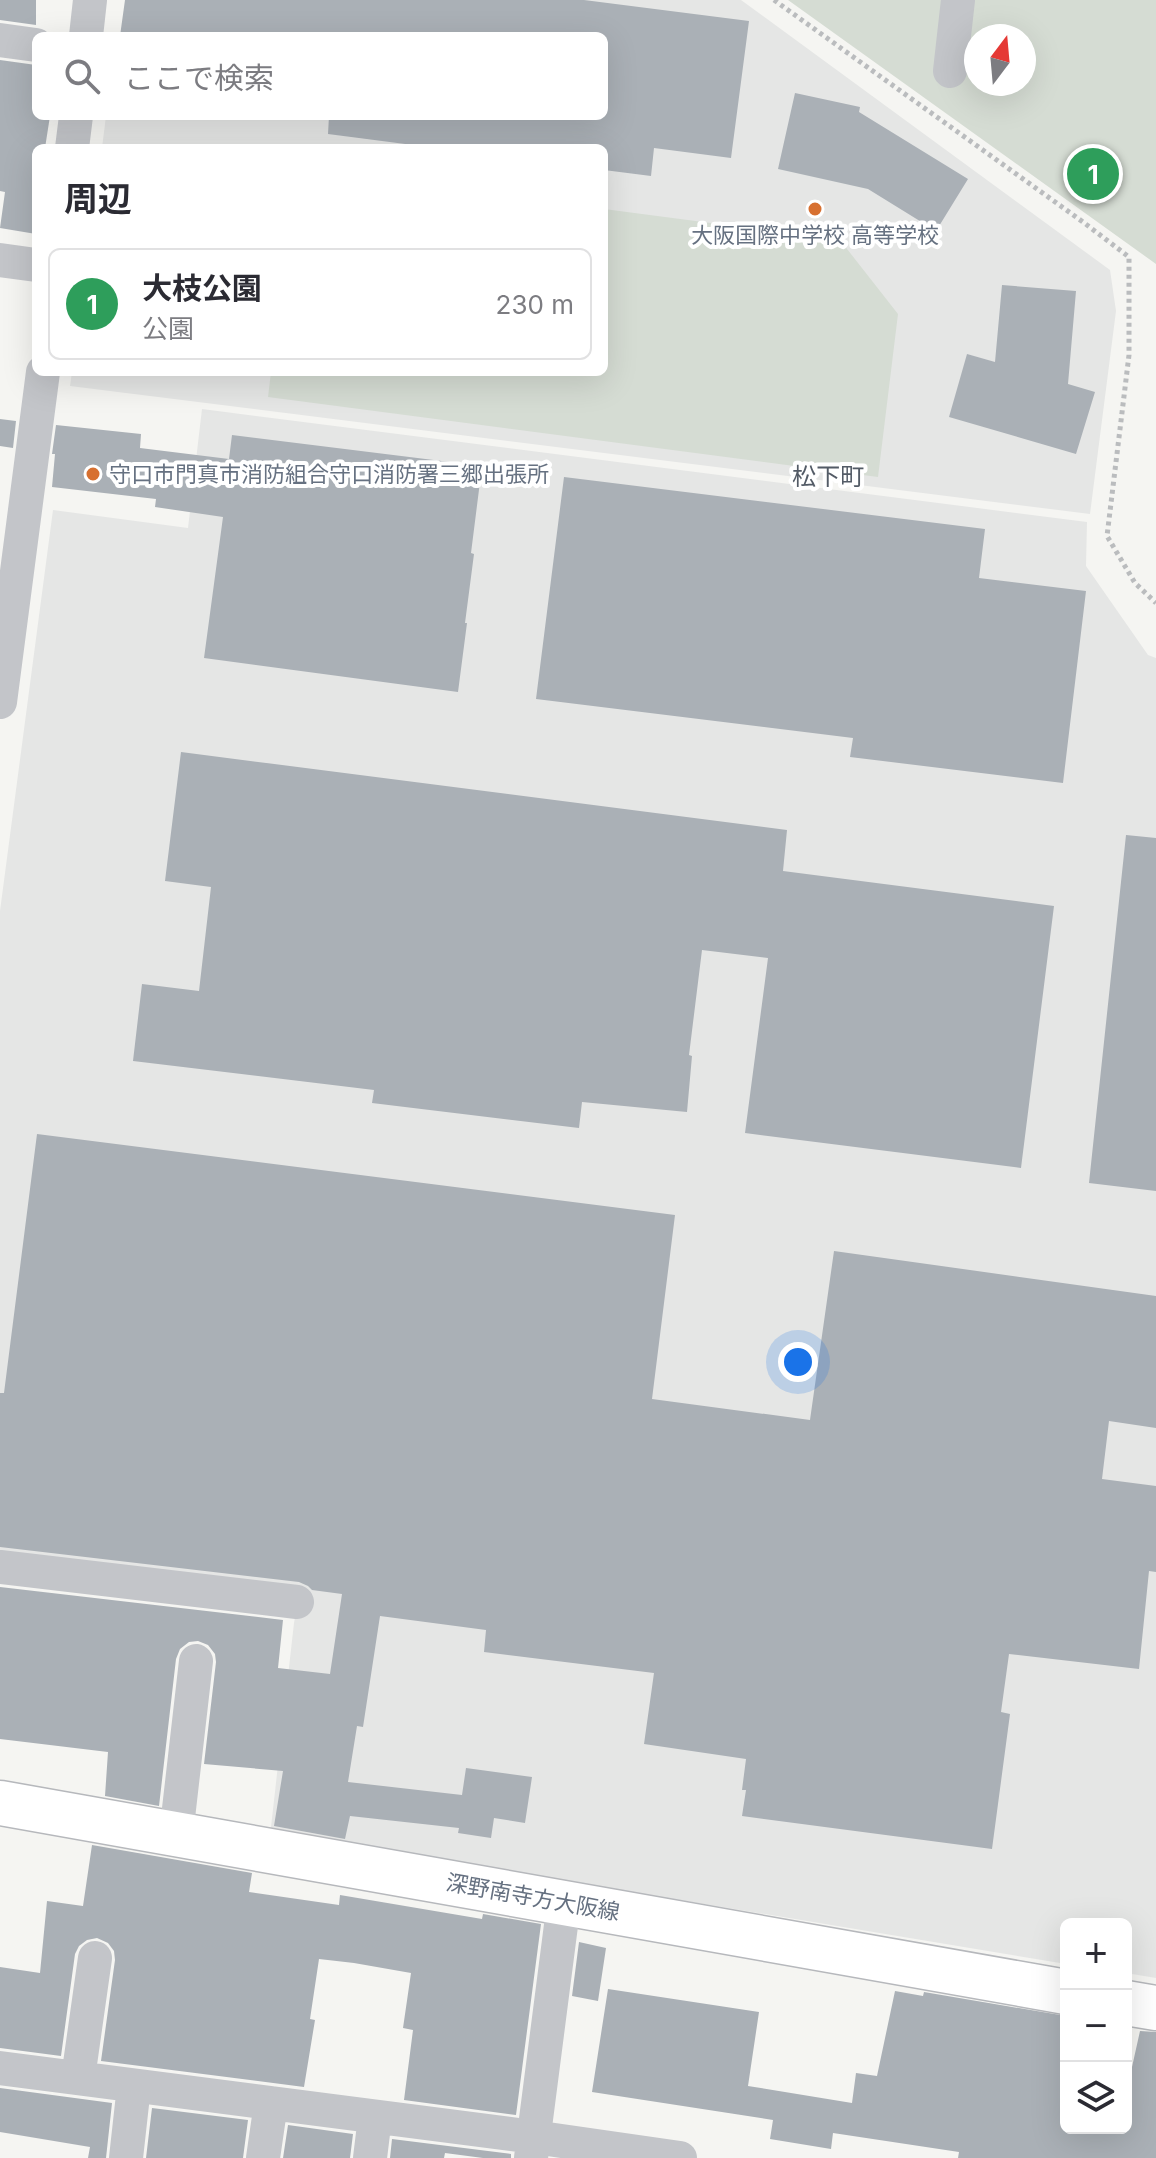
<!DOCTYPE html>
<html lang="ja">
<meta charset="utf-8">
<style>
body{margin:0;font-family:Inter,"Noto Sans JP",sans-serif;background:#f7f7f7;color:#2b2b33}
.controls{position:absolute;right:24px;bottom:24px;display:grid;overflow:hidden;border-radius:12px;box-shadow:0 8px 32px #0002}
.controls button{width:72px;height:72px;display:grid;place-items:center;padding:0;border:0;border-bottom:2px solid #e1e1e2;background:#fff;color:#2b2b33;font:40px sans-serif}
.compass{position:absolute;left:964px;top:24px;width:72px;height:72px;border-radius:50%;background:#fff;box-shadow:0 8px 32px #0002;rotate:16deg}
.you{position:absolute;left:798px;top:1362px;width:28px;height:28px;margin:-20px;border:6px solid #fff;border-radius:50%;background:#1a73e8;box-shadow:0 0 0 12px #1a73e833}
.badge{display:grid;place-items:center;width:52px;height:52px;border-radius:50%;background:#2563eb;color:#fff;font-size:26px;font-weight:700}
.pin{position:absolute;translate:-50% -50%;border:4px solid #fff;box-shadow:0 2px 8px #0006}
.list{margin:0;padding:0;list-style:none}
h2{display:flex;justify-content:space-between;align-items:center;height:104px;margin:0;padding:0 32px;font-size:34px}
h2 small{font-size:26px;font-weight:400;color:#7c7c81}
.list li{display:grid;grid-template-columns:52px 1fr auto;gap:24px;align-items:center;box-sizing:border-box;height:112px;margin:0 16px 16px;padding:0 16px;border:2px solid #e1e1e2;border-radius:12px}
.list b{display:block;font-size:30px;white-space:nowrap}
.list p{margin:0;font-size:26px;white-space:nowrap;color:#7c7c81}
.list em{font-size:26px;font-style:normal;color:#7c7c81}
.icon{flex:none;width:44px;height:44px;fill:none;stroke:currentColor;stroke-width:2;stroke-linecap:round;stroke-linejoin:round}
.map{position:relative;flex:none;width:1156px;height:2158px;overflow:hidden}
.search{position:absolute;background:#fff;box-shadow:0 8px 32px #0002;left:32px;top:32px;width:576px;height:88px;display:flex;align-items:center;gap:20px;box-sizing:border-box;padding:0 28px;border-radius:12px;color:#7c7c81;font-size:30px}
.panel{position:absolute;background:#fff;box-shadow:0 8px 32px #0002;left:32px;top:144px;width:576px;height:232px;border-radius:12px}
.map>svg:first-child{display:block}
.built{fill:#e5e6e5}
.green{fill:#d5dcd3;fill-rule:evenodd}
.building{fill:#aab0b6}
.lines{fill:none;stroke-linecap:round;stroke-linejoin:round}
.major-casing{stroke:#b6b8bc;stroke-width:47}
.path{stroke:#babcbe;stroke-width:5;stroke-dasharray:4 4;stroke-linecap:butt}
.minor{stroke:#c3c5c9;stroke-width:34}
.major{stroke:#fff;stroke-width:44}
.poi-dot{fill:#d77030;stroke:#fff;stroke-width:3}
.labels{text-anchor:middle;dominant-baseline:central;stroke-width:8;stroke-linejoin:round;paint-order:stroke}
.poi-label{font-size:22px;fill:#667181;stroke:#fff}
.street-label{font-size:22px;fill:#667181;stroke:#fff}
.neighbourhood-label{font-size:24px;fill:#535b66;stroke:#fff}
</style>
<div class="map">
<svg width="1156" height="2158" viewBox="0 0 1156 2158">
<rect width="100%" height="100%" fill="#f5f5f2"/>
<!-- built -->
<path class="built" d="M243,0h498l369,270 6,41 -26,203 -1020,-128 2,-14h532v-224h-502l4,-32h498v-80z
M202,409l885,113 -1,44 62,89 8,3v1320l-30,-5v-49h-60v40l-380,-63 -334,-49 -82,-16 24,-213 5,-27 -299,-34v-651l53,-401 135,18z"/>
<!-- green -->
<path class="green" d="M788,0h368v264zM976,36h48v48h-48z
M604,209l236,31 58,74 -20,163 -610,-80 3,-25h333z"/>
<!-- building -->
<path class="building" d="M0,0h36v25l-36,-5z
M125,0h459l165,21 -18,137 -77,-10 -3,28 -47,-6v-22h-168l-108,-14 1,-18h275v-80h-484z
M0,60l36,5v51h14l-5,32h-9v86l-36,-6 5,-36 -5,-1z
M795,93l65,14 -1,5 109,67 -32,52 -68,-42 -90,-20z
M1002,285l74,6 -8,93 27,8 -19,62 -127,-37 18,-63 28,8z
M0,419l16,2 -3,27 -13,-2z
M56,425l85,9 -1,14 89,11 3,-24 250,31 -11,87 3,1 -9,69h2l-9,69 -254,-34 19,-141 -68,-10 1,-8 -104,-12 3,-33h-3z
M564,477l421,52 -6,49 107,13 -23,192 -213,-26 3,-19 -317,-39z
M181,752l606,78 -4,41 271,35 -33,262 -276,-35 23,-175 -66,-8 -13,105 3,1 -5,56 -105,-10 -3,26 -207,-25 2,-13 -241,-29 9,-77 57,7 12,-104 -46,-6z
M1126,835l30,3v353l-67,-8z
M37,1134l638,81 -23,184 158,21 24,-169 322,45v132l-47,-7 -7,58 54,7v86l-7,-1 -10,98 -130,-15 -8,58 9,2 -18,135 -250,-33 4,-26h-4l4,-31 -102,-15 10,-71 -170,-21 2,-22 -106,-14 -17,111 -6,-1 -9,56 114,13 4,-27 66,9 -7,46 -31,-5 -3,20 -33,-5 1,-5 -109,-12 -5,23 -71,-13 9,-55 -79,-7 12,-102 -1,-8 -7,-9 -10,-4 -9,1 -9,7 -4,10 -17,147 -54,-10 3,-44 -108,-13v-152l283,33 -5,48 52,6 12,-80 -30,-4 -4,-4 -9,-4 -299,-35v-154h4z
M92,1845l160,28 -3,19 90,13 1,-10 142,24 1,-5 58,10 -25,191 -112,-15 9,-70 -10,-2 8,-55 -57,-10 -35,-4 -9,60 5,1 -11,67 -203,-26 14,-101 -1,-9 -6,-8 -11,-5 -10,2 -8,6 -4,8 -14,102 -61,-8v-81l40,6 7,-72 36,5z
M579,1942l27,6 -8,53 -26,-5z
M608,1989l151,23 -11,74 104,17 4,-30 21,3 18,-85 28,5 1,-4 142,24v112h60v-34l14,-63 16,1v126h-198l1,-6 -126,-19 -2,16 -61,-10 3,-19 -181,-28z
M0,2088l112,15 -6,55h-18l2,-11 -90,-15z
M152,2108l96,12 -5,38h-97z
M288,2125l65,9 -3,24h-67z
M392,2139l119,15v4h-28l-38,-5 -1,5h-54z"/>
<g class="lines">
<defs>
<path id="major" d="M0,1803l1066,189
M1126,2003l30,5"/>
</defs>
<!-- major casing -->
<use href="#major" class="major-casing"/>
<!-- path -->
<path class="path" d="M774,0l309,222 46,35v98l-22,181 28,47 21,20"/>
<!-- minor -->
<path class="minor" d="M86,36l4,-36
M0,40l36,5
M950,71l8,-71
M72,148l4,-32
M0,260l36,5
M0,702l43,-330
M0,1567l297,35
M176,1835l20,-174
M0,2068l534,69 146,21
M78,2078l17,-120
M126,2158l8,-72
M263,2158l8,-55
M370,2158l5,-41
M531,2158l33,-256"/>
<!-- major -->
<use href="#major" class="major"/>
</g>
<!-- markers -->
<g class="poi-dot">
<circle cx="815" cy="209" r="8"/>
<circle cx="93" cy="474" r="8"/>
</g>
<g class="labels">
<!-- poi labels -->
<g class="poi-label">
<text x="815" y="235">大阪国際中学校 高等学校</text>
<text x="109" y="474" text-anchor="start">守口市門真市消防組合守口消防署三郷出張所</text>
</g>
<!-- street labels -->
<g class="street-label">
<text transform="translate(533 1897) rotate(10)">深野南寺方大阪線</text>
</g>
<!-- neighbourhood labels -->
<g class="neighbourhood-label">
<text x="828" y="476">松下町</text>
</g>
</g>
</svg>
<div class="controls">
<button>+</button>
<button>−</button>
<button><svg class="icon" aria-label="layers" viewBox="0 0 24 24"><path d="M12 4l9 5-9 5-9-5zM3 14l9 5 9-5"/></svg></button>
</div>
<svg class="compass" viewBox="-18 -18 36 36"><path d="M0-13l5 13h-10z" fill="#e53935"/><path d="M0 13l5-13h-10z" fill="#7c7c81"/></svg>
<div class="you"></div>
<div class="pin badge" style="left:1093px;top:174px;background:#2e9e5b">1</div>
<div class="search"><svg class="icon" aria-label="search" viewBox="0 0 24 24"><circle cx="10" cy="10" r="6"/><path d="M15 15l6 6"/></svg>ここで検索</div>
<section class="panel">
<h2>周辺<small></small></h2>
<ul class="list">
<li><span class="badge" style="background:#2e9e5b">1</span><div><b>大枝公園</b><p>公園</p></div><em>230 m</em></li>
</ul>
</section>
</div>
